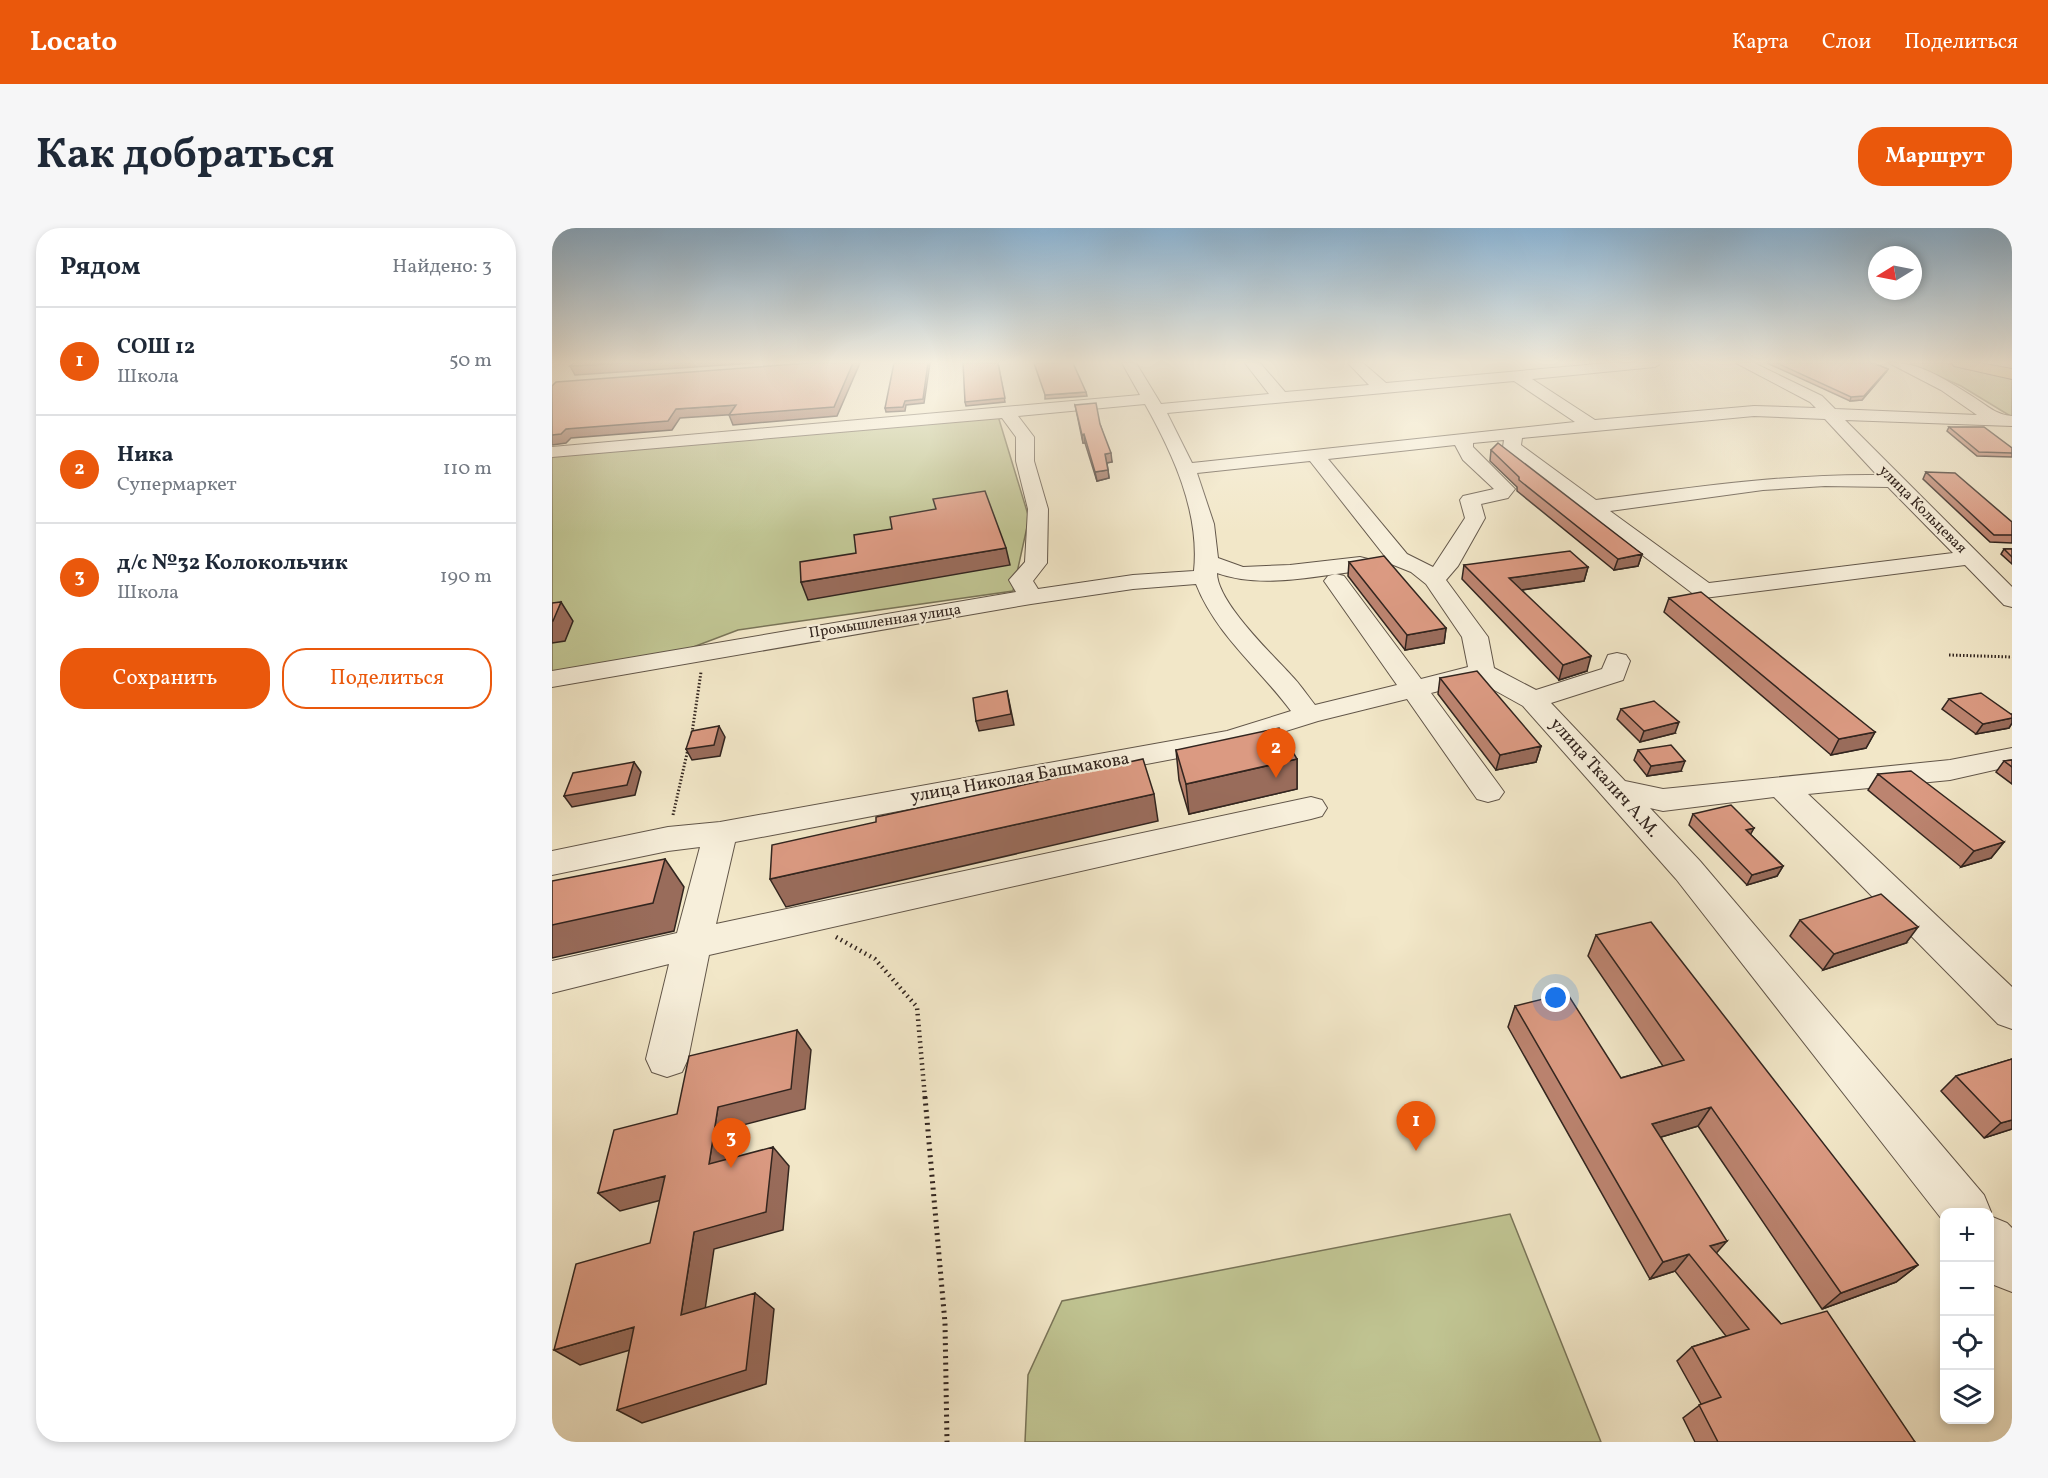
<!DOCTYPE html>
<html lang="ru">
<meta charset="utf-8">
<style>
body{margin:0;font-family:Vollkorn,serif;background:#f6f6f7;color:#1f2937}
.controls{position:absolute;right:18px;bottom:18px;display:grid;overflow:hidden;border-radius:12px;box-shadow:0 3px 9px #0003}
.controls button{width:54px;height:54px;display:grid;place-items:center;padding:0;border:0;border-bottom:2px solid #e0e1e3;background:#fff;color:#1f2937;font:30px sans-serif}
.compass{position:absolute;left:1316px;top:18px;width:54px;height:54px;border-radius:50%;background:#fff;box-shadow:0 3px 9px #0003;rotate:260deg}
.you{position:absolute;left:1004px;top:770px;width:21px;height:21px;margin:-15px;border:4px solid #fff;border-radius:50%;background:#1a73e8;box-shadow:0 0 0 9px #1a73e833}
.badge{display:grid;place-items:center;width:39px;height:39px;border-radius:50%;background:#ea580c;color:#fff;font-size:20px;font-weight:700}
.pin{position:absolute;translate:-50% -50px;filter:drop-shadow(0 2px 3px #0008)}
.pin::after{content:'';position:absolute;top:32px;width:21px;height:18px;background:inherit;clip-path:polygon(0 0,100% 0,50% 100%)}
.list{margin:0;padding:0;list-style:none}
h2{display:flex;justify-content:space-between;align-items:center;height:78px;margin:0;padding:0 24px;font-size:26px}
h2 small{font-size:20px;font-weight:400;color:#747a83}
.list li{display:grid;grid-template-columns:39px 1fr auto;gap:18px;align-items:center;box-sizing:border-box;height:108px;padding:0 24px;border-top:2px solid #e0e1e3}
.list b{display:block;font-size:22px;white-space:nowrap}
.list p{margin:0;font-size:20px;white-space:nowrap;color:#747a83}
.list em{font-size:20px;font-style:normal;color:#747a83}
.actions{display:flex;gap:12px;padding:18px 24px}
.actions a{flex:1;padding:14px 0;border:2px solid #ea580c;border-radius:24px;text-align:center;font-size:21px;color:#ea580c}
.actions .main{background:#ea580c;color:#fff}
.icon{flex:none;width:33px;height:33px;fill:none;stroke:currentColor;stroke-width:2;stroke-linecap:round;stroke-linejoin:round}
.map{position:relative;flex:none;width:1460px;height:1214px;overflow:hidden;border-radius:24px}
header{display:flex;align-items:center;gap:36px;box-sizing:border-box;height:84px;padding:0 30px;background:#ea580c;color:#fff}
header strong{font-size:28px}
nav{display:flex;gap:33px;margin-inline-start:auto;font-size:21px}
.intro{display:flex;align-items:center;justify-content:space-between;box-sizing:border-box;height:144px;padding:0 36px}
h1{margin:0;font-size:42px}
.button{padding:15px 27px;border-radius:24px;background:#ea580c;color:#fff;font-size:21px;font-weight:700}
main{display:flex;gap:36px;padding:0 36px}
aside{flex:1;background:#fff;border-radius:24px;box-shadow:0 3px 9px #0003}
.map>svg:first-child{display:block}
.green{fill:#c0c492;stroke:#797458;stroke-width:1.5}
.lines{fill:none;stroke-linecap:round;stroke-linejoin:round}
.minor-casing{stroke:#625649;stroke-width:2}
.highway-casing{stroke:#32251f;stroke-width:2}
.path-far2{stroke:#32251f;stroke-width:3;stroke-dasharray:1.5 2;stroke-linecap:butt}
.path-far1{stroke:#32251f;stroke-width:4.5;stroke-dasharray:1.5 4;stroke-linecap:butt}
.path{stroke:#32251f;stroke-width:5;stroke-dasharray:2 4.5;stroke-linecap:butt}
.minor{fill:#f7efdb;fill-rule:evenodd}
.highway{fill:#e9c484;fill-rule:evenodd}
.wall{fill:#bc8470;stroke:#32251f;stroke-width:1.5}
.shaded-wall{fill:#996c5b;stroke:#32251f;stroke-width:1.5}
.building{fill:#db9a82;stroke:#32251f;stroke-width:1.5}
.labels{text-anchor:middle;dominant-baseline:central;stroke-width:4.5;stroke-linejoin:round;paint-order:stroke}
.far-street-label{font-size:15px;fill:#32251f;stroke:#f7efdb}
.street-label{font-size:18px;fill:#32251f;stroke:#f7efdb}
</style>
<header>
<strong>Locato</strong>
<nav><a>Карта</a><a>Слои</a><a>Поделиться</a></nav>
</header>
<div class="intro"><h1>Как добраться</h1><a class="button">Маршрут</a></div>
<main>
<aside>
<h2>Рядом<small>Найдено: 3</small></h2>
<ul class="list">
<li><span class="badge">1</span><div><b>СОШ 12</b><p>Школа</p></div><em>50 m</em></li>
<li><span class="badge">2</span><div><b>Ника</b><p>Супермаркет</p></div><em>110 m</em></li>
<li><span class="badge">3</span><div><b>д/с №32 Колокольчик</b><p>Школа</p></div><em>190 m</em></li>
</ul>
<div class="actions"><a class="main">Сохранить</a><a>Поделиться</a></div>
</aside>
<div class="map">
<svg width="1460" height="1214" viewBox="0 0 1460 1214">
<rect width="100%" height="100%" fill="#f2e7c8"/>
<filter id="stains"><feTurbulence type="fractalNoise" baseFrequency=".00333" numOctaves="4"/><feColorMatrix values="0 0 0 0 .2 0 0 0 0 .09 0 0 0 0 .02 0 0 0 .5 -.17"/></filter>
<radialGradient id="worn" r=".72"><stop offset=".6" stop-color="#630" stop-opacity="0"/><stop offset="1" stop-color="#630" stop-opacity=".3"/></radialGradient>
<!-- green -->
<path class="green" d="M1357,135h36l67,14v40l-51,-31z
M446,188l31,102 -16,73 -275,39 -58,22 -128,20v-216z
M958,986l91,228h-576l3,-67 34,-74z"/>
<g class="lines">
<defs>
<path id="minor" d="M570,135h14l25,41 108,-10 -24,-31h15l25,29 84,-7 -21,-22h15l23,20 223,-20h53l-7,4 -123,12 63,41 159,-14 62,2 -6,-6 -74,-39h18l68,33 13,13 142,6 -36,-25 -52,-27c30,-2 60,19 86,35 12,8 22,17 37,18v10l-167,-6 167,167v20l-8,-2 -39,-40 -261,33 -8,-2 -190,-145 -3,-4 1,-7 -31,3v4l42,42 -7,9 -27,6 4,14 -27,48 -12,14 42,57 6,31 42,22 66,-21 6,-14 9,-2 9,2 4,6 -7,19 -72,23 74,78 38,8 287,-29 62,-12v18l-62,14 -142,14 204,193v42l-14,-5 -224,-227 -111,14 -13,-3 50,53 284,334 7,17 -1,3v-3h-46v10l-268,-343 -153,-173 -45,-25 -47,12 68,92 5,7 -5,7 -11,3 -11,-3 -70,-100 -89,22 -87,27 -496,94 -19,82 595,-127 11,3 5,8 -5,8 -11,3 -602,136 -21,104 -6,13 -15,5 -15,-5 -6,-13 23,-95 -117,29v-32l125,-28 23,-86 -32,4 -116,24v-24l116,-24 52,-5 507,-91 64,-20c-31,-42 -75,-76 -95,-127l-63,5 -102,15 -479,83v-16l464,-79 -7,-12 16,-18 3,-53 -12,-48v-24l-14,-19 -450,39v-10l588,-52zM962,153l61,41 -383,41 -25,-50zM593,176c28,50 55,108 49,167l-61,4 -95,14 -5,-8 14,-18 1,-54 -14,-48v-24l-16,-21zM1202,188l71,3 52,56c-95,-1 -187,13 -281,25l-75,-55 1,-7zM903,217l8,15 31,29 -31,7 -3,4 5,18 -32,49 -26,-13 -79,-95zM758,233l81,103 20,8 15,12 36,53 6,30 -47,12 -77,-103 -8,-2 -8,2 -4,5 73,104 -82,20c-8,-10 -15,-21 -24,-30 -19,-21 -74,-73 -74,-102 44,16 97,3 143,-2l8,-2 3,-5 -3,-5 -8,-2 -70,8 -47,2 -25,-9 -4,-34 -17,-51zM1273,258l63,1 65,66 -244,30 -99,-72 153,-21z
M1438,988l17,7 5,5v64l-18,-7 -4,-7z"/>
<path id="highway" d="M1400,135h27l33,6v10l-58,-13z"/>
</defs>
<!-- minor casing -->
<use href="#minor" class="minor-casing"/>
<!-- highway casing -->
<use href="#highway" class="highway-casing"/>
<!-- path-far2 -->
<path class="path-far2" d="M1397,427l63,2
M140,505l9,-61
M121,587l15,-66"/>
<!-- path-far1 -->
<path class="path-far1" d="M284,709l39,22 42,48 8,91"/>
<!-- path -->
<path class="path" d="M373,869l20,226 2,119"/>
<!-- minor -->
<use href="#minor" class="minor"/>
<!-- highway -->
<use href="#highway" class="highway"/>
</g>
<!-- wall -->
<path class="wall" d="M1215,135h106l15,6 -2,3 -24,28 -12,1z
M523,177l25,19 12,38 -5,1 2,15 -12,3 -12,-38h-2z
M1397,199l63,26v4l-35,-1 -30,-25z
M939,222l151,104 -4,12 -24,4 -97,-79v-4l-27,-26z
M1374,244l86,50v21l-22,-1 -67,-63z
M1452,321h8v15l-11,-10z
M797,334l97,66 -2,15 -39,7 -57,-74z
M912,337l124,2 -4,14 -62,9 65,81 -28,9 -97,-101z
M1117,370l206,134 -9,16 -35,7 -167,-143z
M888,450l101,68 -5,16 -40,8 -58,-76z
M1397,471l62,15h1v9l-3,5 -33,6 -34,-25z
M1069,481l54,24 -35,9 -23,-23z
M624,522l121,9v30l-108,25 -10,-34z
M1086,522l43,21 -34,5 -13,-16z
M1460,532v24l-16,-12 8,-11z
M1326,546l126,68 -13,16 -30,9 -93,-77z
M1141,586l61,14 -4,6 33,32 -6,10 -30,9 -58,-60z
M1248,692l106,23 -83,27 -33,-34z
M1044,707l322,330 -22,17 -74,27 -124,-183 -37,11 55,116 65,71 134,118h-220l-12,-24 18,-14 -24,-43 15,-14 34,-11 -51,-65 -25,8 -142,-252 7,-21 106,72 42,-12 -75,-110z
M1460,831v70l-28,9 -43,-47 15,-15z"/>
<!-- shaded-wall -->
<path class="shaded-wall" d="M73,135h129l-179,12 -5,-9z
M301,135h7l-23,53 -104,9 -4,-10z
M376,135h2l-6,40 -18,2 -1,6 -19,1 -1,-4 20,-7z
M446,135l7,39 -39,4 -1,-4z
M1336,141l-2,3 -24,28 -12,1 1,-4z
M534,164l1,4 -42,3v-4z
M184,177l4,9 -60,4 -8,12 -101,8 -5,5 -14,2v-10l14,-6 110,-20z
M532,206l1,9h-2l-1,-8z
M559,225l1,9 -6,1 -1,-9z
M556,242l1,8 -12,3 -2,-9z
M454,320l4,17 -202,35 -7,-18z
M1090,326l-4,12 -24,4 4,-11z
M1036,339l-4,14 -77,11 2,-14z
M9,374l12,19 -8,20 -13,2v-22z
M894,400l-2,15 -39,7 2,-15z
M1039,428l-4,15 -28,9 4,-15z
M455,463l7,34 -35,6 -3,-10z
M1460,490v5l-3,5 -33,6 7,-10z
M1127,494l-4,11 -35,9 4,-11z
M167,498l6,11 -5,19 -28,4 -6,-11z
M1323,504l-9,16 -35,7 8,-16z
M989,518l-5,16 -40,8 4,-15z
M745,531v30l-108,25 -3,-30z
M1133,533l-4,10 -34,5 4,-10z
M82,534l7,10 -6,23 -63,12 -8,-11z
M602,566l4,27 -372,86 -16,-28z
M1202,600l-6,11 -2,-9z
M1452,614l-13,16 -30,9 13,-16z
M113,631l19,28 -10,44 -122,27v-33z
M1231,638l-6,10 -30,9 5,-10z
M1366,699l-12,16 -83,27 11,-16z
M245,802l14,20 -6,59 -70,18 -8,55 -18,-18 9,-57z
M1159,879l-13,19 -57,17 11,-19z
M1460,892v9l-28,9 17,-15z
M221,919l16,19 -6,64 -69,19 -12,81 -21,-15 13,-83z
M113,948l19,18 -64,17 -22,-18z
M1175,1013l-15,17 -2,-12z
M1137,1026l-14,17 -25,8 13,-17z
M1366,1037l-22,17 -74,27 19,-16z
M203,1065l19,16 -8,75 -124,39 -25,-13z
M82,1099l23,15 -77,23 -26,-15z"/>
<!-- building -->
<path class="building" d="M22,135h51l-55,3z
M258,135h43l-19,44 -105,8 7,-10 -60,4 -8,12 -102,8 -5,5 -9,1v-49l4,-4z
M342,135h34l-5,36 -18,2 -2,6 -18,1z
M411,135h35l7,35 -40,4z
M482,135h39l13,29 -41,3z
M1225,135h96l15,6 -24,27 -13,1z
M544,175l4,21 11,29 -6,1 3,16 -13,2 -11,-38 -2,1 -7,-30z
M1397,199h35l28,21v5l-33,-1z
M946,215l144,111 -24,5 -99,-79v-3l-28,-27z
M1374,244l29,1 57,49v13h-18z
M433,263l21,57 -205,34 -1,-20 56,-9 -2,-18 38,-6 -2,-12 46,-8 -3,-10z
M1452,321h8v8z
M1018,323l18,16 -79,11 82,78 -28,9 -99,-100z
M832,328l62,72 -39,7 -58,-73z
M1149,364l174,140 -36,7 -170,-141z
M9,374l-8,19h-1v-18z
M925,443l64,75 -41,9 -60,-77z
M455,463l4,23 -35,7 -3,-23z
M1429,465l31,22v3l-29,6 -34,-25z
M1102,473l25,21 -35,9 -23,-22z
M167,498l-5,19 -28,4 6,-18z
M727,500l18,31 -111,25 -10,-34z
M1119,517l14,16 -34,5 -13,-16z
M591,531l11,35 -384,85 2,-34 104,-23v-5z
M1460,532v7l-8,-6z
M82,534l-7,23 -63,11 9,-23z
M1359,543l93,71 -30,9 -96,-77z
M1179,577l23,23 -8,2 37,36 -31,9 -59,-61z
M113,631l-12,44 -101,22v-44z
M1329,666l37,33 -84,27 -34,-34z
M1099,694l267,343 -77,28 -130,-186 -59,17 75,117 -17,5 71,78 46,-13 88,131h-197l-19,-37 22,-8 -29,-50 57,-18 -60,-75 -26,8 -148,-256 52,-13 54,85 63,-18 -88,-125z
M245,802l-6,59 -73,18 -9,57 64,-17 -7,65 -72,20 -13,83 74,-22 -9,77 -129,40 17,-83 -80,23 22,-86 74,-21 15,-67 -67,17 16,-63 63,-16 12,-58z
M1460,831v61l-11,3 -45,-47z"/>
<!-- sky -->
<linearGradient id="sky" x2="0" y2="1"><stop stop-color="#8cb7d9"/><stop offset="0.44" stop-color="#f9f4e6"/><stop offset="1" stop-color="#f9f4e6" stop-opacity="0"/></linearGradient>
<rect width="1460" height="305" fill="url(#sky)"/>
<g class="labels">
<!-- far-street labels -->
<g class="far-street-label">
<text transform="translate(1370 282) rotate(45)">улица Кольцевая</text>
<text transform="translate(333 394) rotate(-9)">Промышленная улица</text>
</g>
<!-- street labels -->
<g class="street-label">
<text transform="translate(468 550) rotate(-10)">улица Николая Башмакова</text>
<text transform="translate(1052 550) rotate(48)">улица Ткалич А.М.</text>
</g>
</g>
<rect width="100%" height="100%" filter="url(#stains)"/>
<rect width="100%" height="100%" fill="url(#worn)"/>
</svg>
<div class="controls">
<button>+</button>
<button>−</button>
<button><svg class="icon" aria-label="locate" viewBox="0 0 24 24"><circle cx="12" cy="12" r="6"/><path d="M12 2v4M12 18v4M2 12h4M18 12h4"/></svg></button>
<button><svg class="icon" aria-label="layers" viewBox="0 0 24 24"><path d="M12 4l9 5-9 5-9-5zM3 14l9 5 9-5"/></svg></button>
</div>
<svg class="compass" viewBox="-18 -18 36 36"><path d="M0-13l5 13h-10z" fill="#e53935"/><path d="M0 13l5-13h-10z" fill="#747a83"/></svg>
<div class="you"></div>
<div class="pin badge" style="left:864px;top:923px">1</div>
<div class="pin badge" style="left:724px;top:550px">2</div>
<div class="pin badge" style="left:179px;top:940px">3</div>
</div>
</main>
